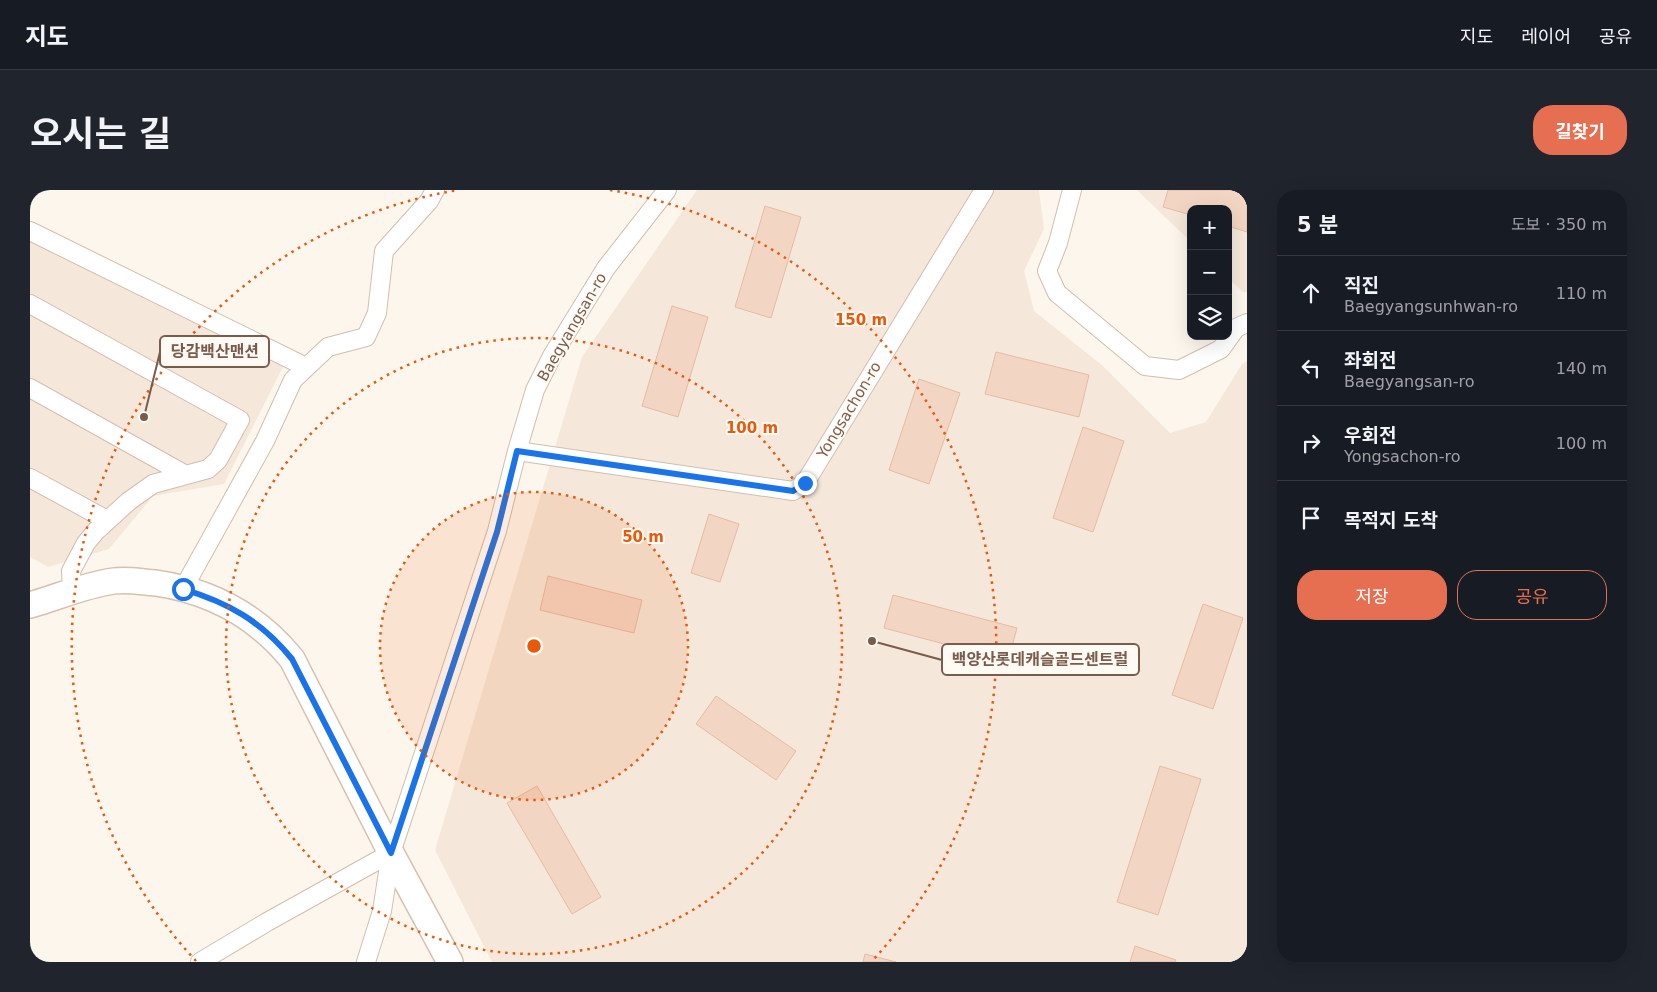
<!DOCTYPE html>
<html lang="ko">
<meta charset="utf-8">
<style>
body{margin:0;font-family:"DejaVu Sans","Noto Sans KR",sans-serif;background:#20242c;color:#f1f3f6}
.controls{position:absolute;right:15px;top:15px;display:grid;overflow:hidden;border-radius:10px;box-shadow:0 5px 20px #0002}
.controls button{width:45px;height:45px;display:grid;place-items:center;padding:0;border:0;border-bottom:1px solid #363941;background:#171b24;color:#f1f3f6;font:25px sans-serif}
.stop{position:absolute;width:15px;height:15px;margin:-11px;border:4px solid #1a73e8;border-radius:50%;background:#fff}
.stop.end{background:#1a73e8;border-color:#fff;box-shadow:0 1px 5px #0008}
.list{margin:0;padding:0;list-style:none}
h2{display:flex;justify-content:space-between;align-items:center;height:65px;margin:0;padding:0 20px;font-size:21px}
h2 small{font-size:16px;font-weight:400;color:#9ea1a6}
.list li{display:grid;grid-template-columns:32px 1fr auto;gap:15px;align-items:center;box-sizing:border-box;height:75px;padding:0 20px;border-top:1px solid #363941}
.list b{display:block;font-size:19px;white-space:nowrap}
.list p{margin:0;font-size:16px;white-space:nowrap;color:#9ea1a6}
.list em{font-size:16px;font-style:normal;color:#9ea1a6}
.actions{display:flex;gap:10px;padding:15px 20px}
.actions a{flex:1;padding:11px 0;border:1px solid #e76f51;border-radius:20px;text-align:center;font-size:18px;color:#e76f51}
.actions .main{background:#e76f51;color:#fff}
.icon{flex:none;width:28px;height:28px;fill:none;stroke:currentColor;stroke-width:2;stroke-linecap:round;stroke-linejoin:round}
.map{position:relative;flex:none;width:1217px;height:772px;overflow:hidden;border-radius:20px}
header{display:flex;align-items:center;gap:30px;box-sizing:border-box;height:70px;padding:0 25px;background:#171b24;border-bottom:1px solid #363941}
header strong{font-size:24px}
nav{display:flex;gap:28px;margin-inline-start:auto;font-size:18px}
.intro{display:flex;align-items:center;justify-content:space-between;box-sizing:border-box;height:120px;padding:0 30px}
h1{margin:0;font-size:35px}
.button{padding:12px 22px;border-radius:20px;background:#e76f51;color:#fff;font-size:18px;font-weight:700}
main{display:flex;gap:30px;padding:0 30px}
aside{flex:1;background:#171b24;border-radius:20px;box-shadow:0 5px 20px #0002}
.map>svg:first-child{display:block}
.residential{fill:#f5e8da}
.building{fill:#f3d5c3;stroke:#e6bba3}
.lines{fill:none;stroke-linecap:round;stroke-linejoin:round}
.street-casing{stroke:#d1beb0;stroke-width:20}
.secondary-casing{stroke:#d6c0b0;stroke-width:28}
.street{stroke:#fff;stroke-width:18}
.secondary{stroke:#fff;stroke-width:25}
.route{stroke:#1a73e8;stroke-width:6}
.ring{fill:none;stroke:#e8590c;stroke-width:2.5;stroke-dasharray:2.5 5}
.labels{text-anchor:middle;dominant-baseline:central;stroke-width:4;stroke-linejoin:round;paint-order:stroke}
.street-label{font-size:15px;fill:#7a5c4d;stroke:#fffaf3}
.centre{fill:#e8590c;stroke:#fffaf3;stroke-width:2.5}
.ring-label{font-size:15px;text-anchor:middle;font-weight:bold;fill:#e8590c;stroke:#fffaf3;stroke-width:4;stroke-linejoin:round;paint-order:stroke}
.leader{fill:none;stroke:#7a5c4d;stroke-width:2}
.callout-dot{fill:#7a5c4d;stroke:#fffaf3;stroke-width:2}
.callout{fill:#fffaf3;stroke:#7a5c4d;stroke-width:2}
.callout-label{font-size:16px;text-anchor:middle;font-weight:bold;fill:#7a5c4d}
</style>
<header>
<strong>지도</strong>
<nav><a>지도</a><a>레이어</a><a>공유</a></nav>
</header>
<div class="intro"><h1>오시는 길</h1><a class="button">길찾기</a></div>
<main>
<div class="map">
<svg width="1217" height="772" viewBox="0 0 1217 772">
<rect width="100%" height="100%" fill="#fdf6ec"/>
<!-- residential -->
<path class="residential" d="M667,0h342l5,39 -20,42 10,40 69,55 67,67 36,-11 36,-58 5,-3v601h-755l-57,-112 147,-493z
M1107,0h110v102h-4l-15,-14v-69h-37v33z
M0,31l261,130 -67,133 -71,12 -44,53 -61,18 -18,-10z"/>
<!-- building -->
<path class="building" d="M1138,0h79v42l-19,-6v-17h-37v6l-28,-8z
M735,16l36,11 -30,101 -36,-11z
M642,116l36,11 -30,100 -36,-11z
M966,162l93,23 -10,42 -94,-23z
M889,189l41,14 -31,91 -40,-14z
M1053,237l41,14 -31,91 -40,-14z
M679,324l30,10 -19,58 -29,-9z
M518,386l94,24 -8,33 -94,-23z
M863,405l124,33 -9,33 -124,-33z
M1173,414l40,14 -30,91 -41,-14z
M686,506l80,55 -20,29 -80,-56z
M1130,576l41,13 -43,136 -41,-13z
M507,596l64,111 -29,17 -65,-111z
M1105,756l41,14 -1,2h-45z
M835,764l31,8h-33z"/>
<g class="lines">
<defs>
<path id="street" d="M1042,0l-14,53 -11,28 10,22 88,73 34,4 42,-21 15,-21 11,-5
M0,41l276,136
M0,114l210,116 -22,40 -10,9 -55,15 -24,17 -33,30 -10,12 -15,28 1,21
M0,198l156,87
M487,261l276,40 12,-8 179,-293
M0,288l77,42
M153,399l82,-148 28,-61 35,-33 38,-10 11,-24 7,-62 45,-50 6,-11
M170,772l67,-40 124,-69
M336,772l16,-51 9,-58 106,-322 20,-80 18,-61 17,-34 54,-88 61,-78"/>
<path id="secondary" d="M0,415c28,-8 55,-20 84,-24 13,-2 28,1 42,2 54,8 101,33 136,76l99,194 59,109"/>
</defs>
<!-- street casing -->
<use href="#street" class="street-casing"/>
<!-- secondary casing -->
<use href="#secondary" class="secondary-casing"/>
<!-- street -->
<use href="#street" class="street"/>
<!-- secondary -->
<use href="#secondary" class="secondary"/>
</g>
<g class="lines">
<!-- route -->
<path class="route" d="M153,399c46,14 78,32 109,70l99,194 106,-321 20,-81 276,40 12,-8"/>
</g>
<!-- distance rings -->
<circle cx="504" cy="456" r="154" fill="#e8590c" fill-opacity=".12"/>
<g class="ring">
<circle cx="504" cy="456" r="154"/>
<circle cx="504" cy="456" r="308"/>
<path d="M166 771A462 462 0 0 1 428 0M580 0A462 462 0 0 1 842 771"/>
</g>
<g class="labels">
<!-- street labels -->
<g class="street-label">
<text transform="translate(542 137) rotate(-60)">Baegyangsan-ro</text>
<text transform="translate(819 220) rotate(-59)">Yongsachon-ro</text>
</g>
</g>
<circle cx="504" cy="456" r="8" class="centre"/>
<g class="ring-label">
<text x="831" y="135">150 m</text>
<text x="722" y="243">100 m</text>
<text x="613" y="352">50 m</text>
</g>
<!-- callouts -->
<path class="leader" d="M114 227L130 162M842 451L912 470"/>
<g class="callout-dot">
<circle cx="114" cy="227" r="5"/>
<circle cx="842" cy="451" r="5"/>
</g>
<g class="callout">
<rect x="130" y="146" width="109" height="31" rx="5"/>
<rect x="912" y="454" width="197" height="31" rx="5"/>
</g>
<g class="callout-label">
<text x="185" y="167">당감백산맨션</text>
<text x="1010" y="475">백양산롯데캐슬골드센트럴</text>
</g>
</svg>
<div class="controls">
<button>+</button>
<button>−</button>
<button><svg class="icon" aria-label="layers" viewBox="0 0 24 24"><path d="M12 4l9 5-9 5-9-5zM3 14l9 5 9-5"/></svg></button>
</div>
<div class="stop" style="left:153px;top:399px"></div>
<div class="stop end" style="left:775px;top:293px"></div>
</div>
<aside>
<h2>5 분<small>도보 · 350 m</small></h2>
<ul class="list">
<li><svg class="icon" aria-label="ahead" viewBox="0 0 24 24"><path d="M12 20V5M6 11l6-6 6 6"/></svg><div><b>직진</b><p>Baegyangsunhwan-ro</p></div><em>110 m</em></li>
<li><svg class="icon" aria-label="left" viewBox="0 0 24 24"><path d="M17 20v-9H6M10 6l-5 5 5 5"/></svg><div><b>좌회전</b><p>Baegyangsan-ro</p></div><em>140 m</em></li>
<li><svg class="icon" aria-label="right" viewBox="0 0 24 24"><path d="M7 20v-9h11M14 6l5 5-5 5"/></svg><div><b>우회전</b><p>Yongsachon-ro</p></div><em>100 m</em></li>
<li><svg class="icon" aria-label="arrive" viewBox="0 0 24 24"><path d="M6 21V4h12l-3 4 3 4H6"/></svg><div><b>목적지 도착</b></div></li>
</ul>
<div class="actions"><a class="main">저장</a><a>공유</a></div>
</aside>
</main>
